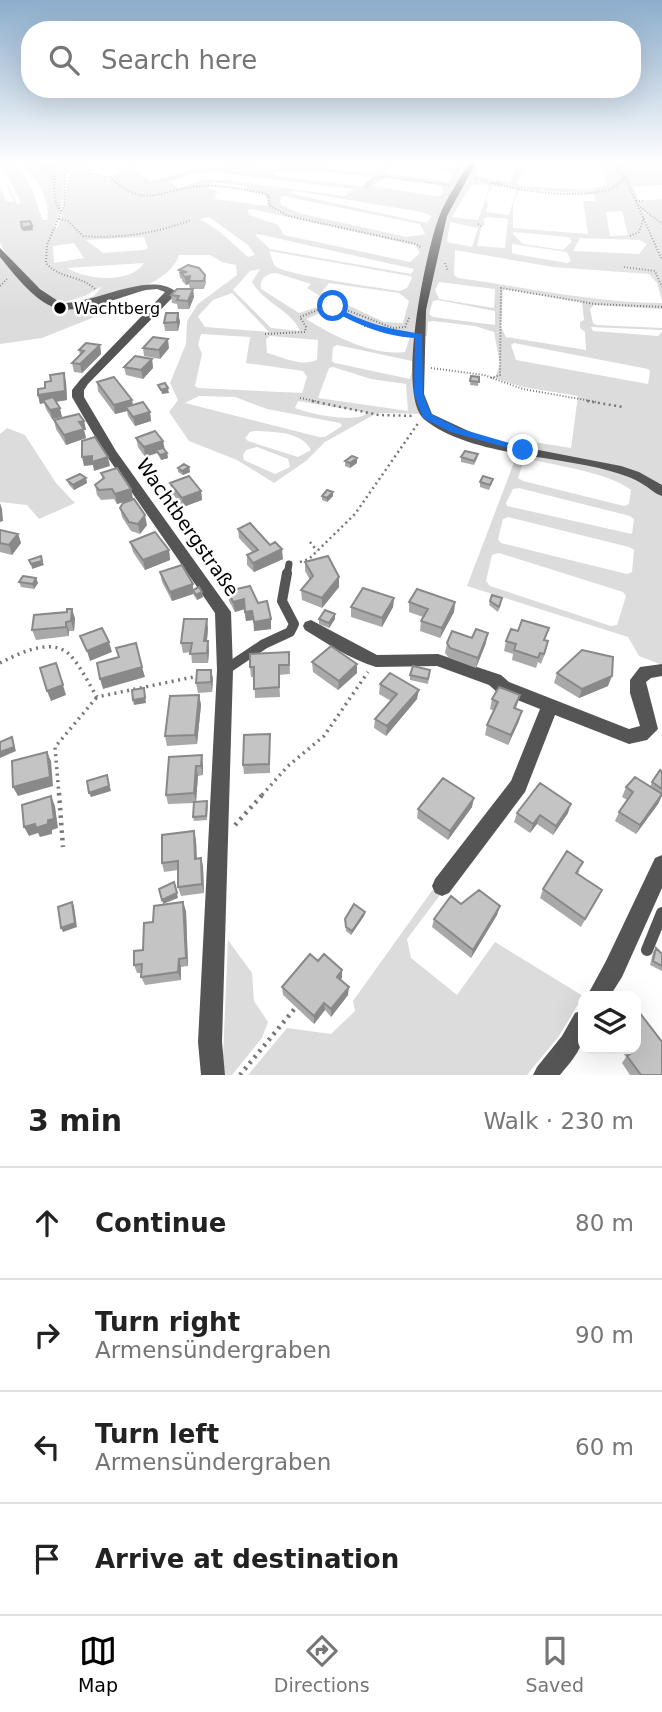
<!DOCTYPE html>
<meta charset="utf-8">
<style>
body{margin:0;font-family:"DejaVu Sans",sans-serif;background:#f2f2f2;color:#222}
.controls{position:absolute;right:21px;bottom:21px;display:grid;overflow:hidden;border-radius:14px;box-shadow:0 7px 28px #0002}
.controls button{width:63px;height:63px;display:grid;place-items:center;padding:0;border:0;border-bottom:2px solid #e0e0e0;background:#fff;color:#222;font:35px sans-serif}
.stop{position:absolute;width:21px;height:21px;margin:-16px;border:5px solid #1a73e8;border-radius:50%;background:#fff}
.stop.end{background:#1a73e8;border-color:#fff;box-shadow:0 2px 7px #0008}
.list{margin:0;padding:0;list-style:none}
h2{display:flex;justify-content:space-between;align-items:center;height:91px;margin:0;padding:0 28px;font-size:30px}
h2 small{font-size:23px;font-weight:400;color:#767676}
.list li{display:grid;grid-template-columns:46px 1fr auto;gap:21px;align-items:center;box-sizing:border-box;height:112px;padding:0 28px;border-top:2px solid #e0e0e0}
.list b{display:block;font-size:26px;white-space:nowrap}
.list p{margin:0;font-size:23px;white-space:nowrap;color:#767676}
.list em{font-size:23px;font-style:normal;color:#767676}
.icon{flex:none;width:38px;height:38px;fill:none;stroke:currentColor;stroke-width:2;stroke-linecap:round;stroke-linejoin:round}
.map{position:relative;flex:none;width:662px;height:1075px;overflow:hidden}
.search{position:absolute;background:#fff;box-shadow:0 7px 28px #0002;left:21px;right:21px;top:21px;height:77px;display:flex;align-items:center;gap:18px;box-sizing:border-box;padding:0 24px;border-radius:28px;color:#767676;font-size:26px}
.sheet{height:539px;background:#fff}
nav{display:flex;justify-content:space-around;align-items:center;box-sizing:border-box;height:98px;border-top:2px solid #e0e0e0;background:#fff;font-size:19px;color:#767676}
nav a{display:grid;justify-items:center;gap:4px}
nav .on{color:#000}
.map>svg:first-child{display:block}
.green{fill:#dcdcdc;fill-rule:evenodd}
.lines{fill:none;stroke-linecap:round;stroke-linejoin:round}
.path-far3{stroke:#777;stroke-width:2;stroke-dasharray:1 2;stroke-linecap:butt}
.path-far2{stroke:#777;stroke-width:2.5;stroke-dasharray:2 3.5;stroke-linecap:butt}
.path-far1{stroke:#777;stroke-width:3.5;stroke-dasharray:2 4.5;stroke-linecap:butt}
.path{stroke:#777;stroke-width:4.5;stroke-dasharray:2.5 5;stroke-linecap:butt}
.service-far2{stroke:#555;stroke-width:7}
.service-far1{stroke:#555;stroke-width:10}
.service{stroke:#555;stroke-width:12}
.minor{fill:#555;fill-rule:evenodd}
.wall{fill:#a9a9a9}
.shaded-wall{fill:#898989}
.building{fill:#c4c4c4;stroke:#898989;stroke-width:2}
.route{fill:#1a73e8}
.poi-dot{fill:#000;stroke:#fff;stroke-width:2.5}
.labels{text-anchor:middle;dominant-baseline:central;stroke-width:5;stroke-linejoin:round;paint-order:stroke}
.far-poi-label{font-size:16px;fill:#000;stroke:#fff;text-anchor:start}
.street-label{font-size:19px;fill:#000;stroke:#fff}
</style>
<div class="map">
<svg width="662" height="1075" viewBox="0 0 662 1075">
<rect width="100%" height="100%" fill="#fff"/>
<!-- green -->
<path class="green" d="M0,161c28,1 34,37 43,59h4c4,-23 -13,-46 -30,-59h57l-10,14 -2,30 -9,23h4c12,-22 4,-49 22,-67h12l-3,12 20,6 13,-4 5,-12 10,-2v10l14,10 46,-12 -9,-8 20,8 38,-8h6l4,7h20l4,-7h54l-5,8 44,4 16,-12 41,7h24l7,-3 -14,-4h26l-18,31 -31,102 -1,120 -45,-1 -52,29 -19,19 -32,22 -37,-23 -48,-19 -20,-29 9,-12 -8,-17 16,-39 1,-23 11,-17 39,-29 -1,-10 -14,-3 -12,-7h-31c-13,36 -71,40 -104,48l19,-7 8,-10 -17,10 -24,7c-18,-11 -55,-40 -61,-61 0,-15 0,-38 0,-55l6,14 8,1 -14,-33 17,35 4,-1 -17,-35 -4,-1zM395,162l56,9 1,6 -4,5 -65,-9zM213,172l141,17 -10,7 -121,-16h-19l-26,8 -10,-6 24,-8zM274,172h54l45,5 -11,9 -80,-9 -9,-3zM385,177l56,8 3,6 -3,4 -8,1 -60,-10zM211,182l35,4 -1,5 21,4 2,11 -53,-7 2,-8 -9,-3zM295,191l127,21 10,4 -6,7 -138,-30zM283,196l137,28 5,10 -18,3 -105,-23 -21,-9 -1,-5zM252,209l163,36 5,8 -10,9 -126,-27 -6,-10 -28,-10 -3,-5zM209,217l39,28 7,10 -7,2 -29,-26 -19,-12zM258,234l156,35 -3,5 -141,-25 -15,-14zM144,237l4,11 -4,2 -41,3 -17,-13zM74,243l10,15 -30,5 -1,-17zM269,251l141,25 2,2 -5,10 -7,3c-19,-3 -115,-16 -125,-25 -3,-4 -3,-10 -6,-15zM144,263c-13,21 -59,17 -77,5zM260,269l-8,13c11,20 40,29 48,49l-29,-3 -38,-38 17,-19zM276,273l35,11 -4,4 21,13 -1,3 -28,9 -38,-24c-2,-10 6,-16 15,-16zM329,283l70,10 10,8 -6,22 -19,-1 -60,-28 -2,-2zM232,293l37,39 -64,-5 -7,-10 2,-3 13,-14zM334,307l44,23 32,7 -5,15c-33,4 -71,-16 -99,-33zM201,334l49,3 -4,26 57,8 4,6 -5,16 -104,-5 -3,-2 7,-32 -4,-9zM270,336l48,4 -1,20c-17,7 -34,-3 -50,-7l-1,-14zM337,345l75,16 2,2 -4,16 -75,-16 -3,-2 1,-14zM333,367l38,12 35,5 2,27 -90,-13 11,-30zM199,396l36,1 32,12 73,14 2,3 -17,11h-6l-134,-34zM298,401l66,11 2,2c-12,9 -57,0 -71,-6zM255,431c18,1 47,0 56,19l-13,7 -50,-16 -3,-3 5,-6zM257,447l31,12 2,8 -15,7 -31,-14 -1,-5 3,-5z
M476,161h7l-6,15 33,6 8,-21h10l-10,23 3,2 66,4 20,-5 -6,-20 -34,-4h95v24l-29,2 6,14 23,-2v101l-5,-17 -8,-9 -96,-7 -98,-17 -1,25 4,3c68,9 135,25 204,25v6l-68,-4 -4,4 3,14 3,2 66,3v2l-71,-3 2,4 65,5 4,-4v333l-23,-9 -11,-19 -161,-51 51,-134 8,2 2,-13 43,7 7,-52 -55,-9 -28,-9 5,-14 -6,-32 -19,-6 -42,-5 -5,1 -1,14h-4l-1,-14c7,-33 18,-124 47,-141l-2,-3zM483,184l7,2 -12,34 -26,-3 19,-32zM492,186l25,2 -8,27 -23,-3 2,-7 -2,-6zM520,189l74,5 2,7h-13l5,33 -75,-6v-24zM622,211l6,24 -18,1 -4,-24zM488,217l20,2 -3,29 -28,-2 4,-18 4,-4 -2,-5zM450,222l28,6 -6,19 -25,-5zM514,232l55,5 3,4 -9,9 -40,-6 -10,-10zM580,238l59,2 8,4 -8,10 -66,-3zM512,244l55,8 4,9 -4,2 -52,-9 -3,-1zM439,282l56,7 -1,19 -55,-9 -4,-9zM503,289l79,13 2,18 -4,2v6l5,4 1,18 -80,-13 -5,-10zM438,300l57,11v14l-62,-8 -4,-3 4,-13zM514,343l134,26 2,2 -2,13 -132,-24 -5,-15zM529,459c29,7 78,13 102,31l-2,14 -5,2 -101,-25 -5,-3 6,-18zM519,488l111,28 4,3 -2,15 -125,-28 -1,-3 7,-14zM508,517l121,30 5,3 -2,22 -5,2 -126,-31 -3,-4 5,-20zM499,553l124,39 3,4 -9,29 -6,1 -121,-40 -4,-5 6,-26z
M0,256l53,49h31l13,11 -55,22 -42,6z
M7,428l18,7 31,48 19,20 -36,16 -12,-14 -27,-3v-68z
M436,885l7,6 -36,48 4,19 46,37 38,-53 88,54 -24,40 -32,39h-279l39,-47 44,6 24,-23 -2,-10z
M228,940l24,33 2,28 14,21 -6,16 -30,37h-7l-2,-18z"/>
<g class="lines">
<!-- path-far3 -->
<path class="path-far3" d="M38,161l17,19
M52,161c7,18 -4,36 10,51
M77,161l-12,14 -1,30 -17,40 -1,18c13,16 35,12 49,26
M92,161l-2,12 16,4 13,-2 3,-10 5,-4
M613,161l12,16 37,83
M110,177c38,35 50,11 93,9 21,-1 41,4 61,7l5,3v9l19,11 128,28 6,4
M475,178c35,12 96,22 132,12 8,-2 13,-7 18,-13
M493,183l12,1
M366,187l8,-9 9,-1 66,8
M636,201h9
M638,205l24,19
M59,219l9,2 15,15c37,3 74,-3 108,-16
M478,224l3,2
M630,236l9,-4 5,-15
M445,263l3,8
M624,267l31,4 7,16
M0,286l7,-7
M330,307l35,19 44,9
M265,334l40,-2 1,-5 -6,-10 28,-11h8l57,22 12,-1 4,-9
M431,368l53,7 39,14 74,13
M491,378l9,-3 1,-87 94,16 67,3
M300,398l20,4"/>
<!-- path-far2 -->
<path class="path-far2" d="M312,401l67,14 35,1
M587,401l36,6
M310,542l7,9
M300,562l9,-3 46,-45 64,-92"/>
<!-- path-far1 -->
<path class="path-far1" d="M0,663c18,-9 50,-26 69,-9 11,11 20,30 28,43l101,-21
M59,795l-4,-48 42,-50
M262,795l26,-29 36,-30 44,-64"/>
<!-- path -->
<path class="path" d="M59,793l4,54
M235,825l29,-32
M240,1075l56,-68"/>
<!-- service-far2 -->
<path class="service-far2" d="M287,575l2,-11"/>
<!-- service-far1 -->
<path class="service-far1" d="M225,670l39,-26 26,-12 4,-8 -12,-23 5,-28"/>
<!-- service -->
<path class="service" d="M647,950l15,-37"/>
<!-- minor -->
<path class="minor" d="M470,161h7l-30,55 -21,94 -2,84 8,20 45,21 46,12 98,19 18,6 23,13v11c-7,-2 -11,-7 -18,-11 -10,-7 -23,-11 -34,-14 -54,-15 -141,-16 -185,-51 -30,-24 1,-169 14,-203 7,-19 21,-38 31,-56z
M0,248l40,41 21,14c34,1 87,-32 114,-12l-2,6 -85,87 -4,6v7l32,54 115,161 2,58 -11,372 3,33h-24l-3,-33 19,-372 -2,-57 -111,-161 -32,-55v-7l8,-10 85,-88 -8,-3 -11,1c-24,6 -66,25 -90,18 -22,-7 -42,-34 -56,-51z
M311,620l66,35 61,-1 63,21 8,7 120,47 11,-3 -10,-33v-13l10,-13 22,-3v12l-11,2 -5,4 12,47 -11,11 -18,4 -74,-29 -30,77 -76,101 -7,3 -7,-3 -3,-7 3,-7 76,-98 29,-72 -43,-17 -8,-7 -52,-19 -61,1c-26,-8 -48,-23 -71,-37l-2,-4 2,-4z
M662,855v33l-40,89 -12,19h-23l19,-35 49,-103z
M583,1010c0,37 1,36 -23,65h-27l4,-8 25,-31 13,-23z"/>
</g>
<!-- wall -->
<path class="wall" d="M179,270l26,5 1,8 -2,6h-14l-1,-5 -3,1 -4,-4v-2l-2,-1z
M193,289l1,8 -5,12h-11l-1,-5 -5,-1 -1,-8z
M178,313l2,9 -2,9h-13l-1,-8z
M100,345l1,9 -19,19 -8,-1 -2,-9 8,-8 -1,-5z
M143,348h26l-9,11 -16,-3z
M152,359l1,9 -10,11 -17,-4 -2,-8z
M471,376l8,1 -1,9 -8,-1z
M66,382l1,18 -11,2 6,15 -10,2 -6,-10 -2,-6 -4,1 -2,-9 7,-7z
M97,382l35,18 1,5 17,7 1,9 -16,5 -7,-10 -1,-5 -12,3 -17,-23z
M54,420l30,1 2,9h-2l2,8 -20,7 -10,-16z
M136,438l27,3 1,9 3,3 1,5 -7,2 -4,-7 -12,4 -7,-10z
M478,454l-1,5 -3,6 -13,-3v-5z
M357,458v5l-7,5 -5,-2v-5z
M189,467l1,5 -7,3 -5,-3v-4z
M101,473l30,16 2,10 -16,5 -3,-5 -13,1 -4,-5 -2,-10 8,-6z
M86,478l1,5 -13,7 -5,-5 -2,-5z
M480,482l12,1 -3,7 -9,-3z
M170,483l31,8 1,9 -19,7 -11,-14z
M333,492v4l-6,6 -5,-2v-4z
M120,508l27,17 -7,9 -9,-3 -9,-14z
M238,529l45,30 -29,13 -7,-7v-10l5,-3 -13,-14z
M0,530l18,4 3,9 -9,12 -12,-3z
M130,542l39,8 1,10 -25,10 -12,-18z
M305,562l34,25 -17,21 -20,-8 -1,-10 9,-10 -5,-9z
M160,572l33,12v5l10,8 -6,3 -4,-6 -21,7 -10,-19z
M36,578l2,5 -4,6 -13,-2 -2,-5z
M228,591l30,12 13,26 -17,2 -1,-11 -7,1 -2,-12 -9,3 -6,-11z
M394,598l-1,9 -11,20 -31,-10v-10z
M490,601l11,2 -3,9 -9,-7z
M409,602h46l-1,10 -14,26 -20,-7 1,-10 2,-4 -14,-5z
M335,614v5l-6,9 -10,-4v-5z
M75,618l-1,13h-5v5l-33,4 -4,-10z
M208,628l-1,13h1l1,10 -1,12h-16l-1,-11 -8,1 -2,-10z
M545,640l3,1 -2,10 -5,13 -3,-2 -2,6 -24,-8 1,-6 -9,-3 2,-10z
M447,643h39l-10,25 -27,-10 -4,-5z
M289,652l1,22 -11,1 1,22 -25,1 -1,-21h-3l-1,-10z
M312,662l45,2v9l-19,17 -25,-18z
M211,670l2,9 -1,13 -14,1 -2,-10z
M430,670l-2,14 -18,-4v-5z
M557,673l51,13 -29,12 -25,-15z
M380,684l37,15 -31,37 -12,-8 1,-9 16,-18 -12,-7z
M199,695l2,10 -4,39 -30,2 -2,-10z
M520,695l-4,14 3,12 -11,24 -23,-10 2,-10 7,-14 -4,-2 2,-10z
M270,734v39l-26,1 -1,-9z
M169,757l34,8v10l-5,1 -2,26 12,3 -1,15 -13,1 -1,-4 1,-14 -26,1 -2,-9z
M662,772v24l-4,8 -22,30 -21,-13 4,-9 8,-12 -5,-3 4,-10h24l2,-5z
M472,807l-24,33 -31,-22 1,-9z
M517,813h51l-15,22 -16,-11 -7,9 -16,-11z
M196,840l1,19 4,-1 2,9 1,26 -23,3 -3,-9v-17l-14,2 -2,-9z
M580,870l-2,4 24,16 -21,37 -41,-29 3,-9z
M461,904l39,2 -3,9 -26,43 -39,-31 2,-8z
M186,911l2,55 -7,1v13l-36,5 -4,-8 1,-4h-5l-3,-8 9,-15 10,-28z
M365,912l-1,4 -13,19 -5,-4 -1,-12z
M656,948l6,6v17l-12,-6 3,-13z
M318,961l24,9v8l-2,2 8,15 -17,22 -6,-7 -11,14 -31,-29 -1,-8z
M620,1049h16l26,26h-32l-8,-12 4,-6z"/>
<!-- shaded-wall -->
<path class="shaded-wall" d="M32,226l1,4 -10,1 -1,-3z
M190,276l-1,8 -3,1 -1,-8z
M193,289l1,8 -5,12 -1,-8z
M178,313l2,9 -2,9 -1,-9z
M168,339l1,9 -9,11 -1,-9z
M100,345l1,9 -19,19 -2,-9z
M152,359l1,9 -10,11 -2,-9z
M64,373l2,9 1,18 -22,3 -2,-3 1,3 -4,1 -2,-9z
M168,388l1,5 -7,1 -1,-4z
M132,400l1,9 -7,-2 1,4 -12,3 -1,-9z
M60,408l2,9 -10,2 -2,-9z
M150,412l1,9 -16,5 -2,-9z
M84,421l2,9h-2l2,8 -20,7 -2,-10 15,-13z
M163,441l2,9h-9l1,3 -12,4 -1,-10z
M167,453l1,5 -7,2 -1,-5z
M92,456l16,1 2,9 -16,5 -1,-6 -9,1 -2,-9z
M357,458v5l-7,5v-5z
M189,467l1,5 -7,3 -1,-4z
M86,478l1,5 -13,7 -1,-5z
M131,489l2,10 -16,5 -2,-10z
M201,491l1,9 -19,7 -1,-9z
M333,492v4l-6,6v-4z
M0,503l2,6 1,12 -3,1z
M145,515l2,10 -7,9 -2,-10z
M18,534l3,9 -9,12 -3,-10z
M282,549l1,10 -29,13 -1,-9z
M169,550l1,10 -25,10 -2,-10z
M42,561l2,4 -12,4 -1,-5z
M339,577v10l-17,21v-10z
M36,578l2,5 -4,6 -1,-5z
M193,584v10l-21,7 -2,-9z
M202,592l1,5 -6,3 -1,-5z
M394,598l-1,9 -11,20v-9z
M244,599l1,10 -10,3 -2,-10z
M455,602l-1,10 -14,26 2,-10z
M72,609l3,9 -1,13 -3,-10z
M252,611l1,9 -7,1 -1,-9z
M335,614v5l-6,9v-5z
M207,619l1,9 -2,23 -2,-10z
M271,619v10l-17,2v-9z
M66,622l3,9v5l-3,-9z
M488,633l-2,10 -10,25 2,-10z
M208,641l1,10 -1,12 -1,-10z
M109,642l3,10 -22,9 -3,-10z
M357,664v9l-19,17 1,-9z
M142,667l3,10 -42,12 -3,-10z
M211,670l2,9 -1,13 -1,-10z
M612,676l-4,10 -29,12 3,-9z
M63,685l3,10 -15,6 -4,-10z
M144,688l2,15 -12,2 -1,-5z
M419,690l-2,9 -31,37 1,-10z
M199,695l2,10 -4,39 -2,-9z
M522,711l-3,10 -11,24 3,-10z
M12,737l4,14 -16,7v-6z
M47,752l4,9 2,25 -35,10 -5,-9z
M202,755l1,10v10l-2,-9z
M196,766l2,10 -2,26 -2,-9z
M107,775l4,16 -20,6 -2,-4z
M662,795l-4,9 -22,30 4,-9z
M51,796l4,10 3,22 -6,2v4l-12,3 -2,-4 -9,3 -5,-9 24,-7z
M474,798l-2,9 -24,33 2,-9z
M571,804l-3,9 -15,22 3,-9z
M540,815l-3,9 -7,9 3,-9z
M194,831l2,9 1,28 -2,-9z
M201,858l2,9 1,26 -2,-9z
M177,893l1,5 -15,6 -1,-4z
M72,902l2,4 3,21 -14,5 -2,-4z
M183,902l3,9 2,55 -2,-8z
M500,906l-3,9 -26,43 2,-8z
M365,912l-1,4 -13,19 1,-4z
M179,959l2,8v13l-3,-8z
M342,970v8l-5,7v-8z
M349,987l-1,8 -17,22v-8z
M324,1003l1,7 -11,14v-8z"/>
<!-- building -->
<path class="building" d="M30,221l2,5 -10,2 -1,-6z
M188,265l11,3 6,7 -1,6h-15l1,-5 -5,1 -4,-4 6,-1 -8,-2z
M177,289h16l-5,12 -11,-1 2,-4 -8,-1z
M166,313h12l-1,9 -13,1z
M153,337l15,2 -9,11 -16,-2z
M86,343l14,2 -20,19 -8,-1 12,-12 -5,-1z
M135,356l17,3 -11,11 -17,-3z
M64,373l1,18 -27,4v-6l7,-1v-6l6,-1 -1,-6z
M471,376l8,1v5l-9,-1z
M114,377l18,23 -18,5 -17,-23z
M165,383l3,5 -7,2 -3,-5z
M53,397l7,11 -10,2 -7,-10z
M143,402l7,10 -17,5 -7,-10z
M79,414l5,7 -5,1 5,7 -20,6 -10,-15z
M155,431l8,10 -19,6 -8,-9z
M95,437l13,20 -16,5v-6l-10,1v-16z
M163,448l4,5 -7,2 -4,-5z
M465,451l13,3 -4,7 -13,-4z
M352,456l5,2 -7,5 -5,-2z
M184,464l5,3 -7,4 -4,-3z
M117,468l14,21 -16,5 -3,-5 -13,1 -4,-5 9,-7 -3,-5z
M80,474l6,4 -13,7 -6,-5z
M189,476l12,15 -19,7 -12,-15z
M483,476l10,3 -3,6 -10,-3z
M327,490l6,2 -6,6 -5,-2z
M134,499l11,16 -7,9 -9,-2 -9,-14 3,-5z
M250,523l20,22 5,-3 7,7 -29,14 -6,-8 11,-5 -20,-21z
M0,530l18,4 -9,11 -9,-2z
M155,532l14,18 -26,10 -13,-18z
M41,556l1,5 -11,3 -2,-4z
M328,556l11,21 -17,21 -21,-8 12,-14 -8,-14z
M182,565l11,19 -23,8 -10,-20z
M23,576l13,2 -3,6 -14,-2z
M250,586l8,17 9,-2 4,18 -17,3 -2,-11 -7,1 -1,-13 -11,3 -5,-11z
M199,587l3,5 -6,3 -3,-5z
M363,588l31,10 -12,20 -31,-11z
M417,589l38,13 -13,26 -21,-7 7,-12 -19,-7z
M492,595l10,3 -3,9 -9,-6z
M67,609h5l-1,12 -5,1v5l-34,3 2,-15 33,-3z
M325,610l10,4 -6,9 -10,-4z
M184,619h23l-3,22h4l-1,12 -17,1 2,-11h-11z
M522,620l27,8 -5,12 4,1 -4,13 -4,-1 -2,5 -24,-8 2,-6 -10,-3 5,-12 7,2z
M102,628l7,14 -22,9 -7,-15z
M476,629l12,4 -10,25 -28,-10 -3,-5 5,-12 20,7z
M136,643l6,24 -42,12 -3,-16 22,-6 -3,-9z
M331,646l26,18 -18,17 -27,-19z
M582,650l31,7 -1,19 -30,13 -25,-16z
M289,652v13h-10v22l-25,2v-22h-4v-13z
M56,663l7,22 -16,6 -7,-23z
M413,666l17,4 -2,9 -18,-4z
M197,670h14v12l-15,1z
M390,673l29,17 -32,36 -12,-7 22,-25 -17,-10z
M499,687l21,8 -6,13 8,3 -11,24 -24,-10 11,-23 -6,-3z
M144,688l1,10 -12,2 -1,-10z
M199,695l-4,40 -30,1 5,-40z
M270,734l-1,30 -26,1 1,-30z
M12,737l2,10 -14,5v-10z
M47,752l3,25 -37,10 -1,-26z
M202,755l-1,11h-5l-2,27 -28,2 3,-38z
M660,770l2,2v17l-10,-7z
M107,775l2,11 -20,7 -2,-12z
M635,777l27,17 -22,31 -21,-13 14,-20 -7,-5z
M443,778l31,20 -24,33 -32,-22z
M540,783l31,21 -15,22 -16,-11 -7,9 -16,-11z
M51,796l3,23 -6,1v4l-12,4 -1,-4 -11,3 -2,-22z
M207,801l-1,15 -13,1 1,-15z
M194,831l1,28 6,-1 1,26 -24,3v-26l-16,2v-28z
M567,851l16,11 -7,11 26,17 -17,29 -42,-30z
M174,882l3,11 -15,7 -3,-11z
M479,890l21,16 -27,44 -39,-31 17,-23 10,8z
M72,902l3,21 -14,5 -3,-21z
M183,902l3,56 -7,1 -1,13 -37,5 1,-13 -8,1v-14l9,-1 1,-27 9,-1 1,-16z
M354,904l11,8 -13,19 -6,-4 -1,-8z
M656,948l6,6v12l-9,-5z
M310,954l8,7 6,-7 18,16 -5,7 12,10 -18,22 -7,-6 -10,13 -32,-29z
M636,1008l26,34v33h-21l-14,-19 6,-4 -2,-3h5z"/>
<!-- sky -->
<linearGradient id="sky" x2="0" y2="1"><stop stop-color="#8cadcc"/><stop offset="0.52" stop-color="#fff"/><stop offset="1" stop-color="#fff" stop-opacity="0"/></linearGradient>
<rect width="662" height="312" fill="url(#sky)"/>
<!-- route -->
<path class="route" d="M328,303l7,1 1,3c34,18 49,21 86,27l1,60 8,20 27,14 68,20v5l-75,-21 -28,-14 -9,-24 1,-56c-34,-2 -60,-15 -90,-31z"/>
<!-- markers -->
<circle class="poi-dot" cx="60" cy="308" r="7"/>
<g class="labels">
<!-- far-poi labels -->
<g class="far-poi-label">
<text x="74" y="308">Wachtberg</text>
</g>
<!-- street labels -->
<g class="street-label">
<text transform="translate(188 527) rotate(55)">Wachtbergstraße</text>
</g>
</g>
</svg>
<div class="controls">
<button><svg class="icon" aria-label="layers" viewBox="0 0 24 24"><path d="M12 4l9 5-9 5-9-5zM3 14l9 5 9-5"/></svg></button>
</div>
<div class="stop" style="left:333px;top:306px"></div>
<div class="stop end" style="left:523px;top:450px"></div>
<div class="search"><svg class="icon" aria-label="search" viewBox="0 0 24 24"><circle cx="10" cy="10" r="6"/><path d="M15 15l6 6"/></svg>Search here</div>
</div>
<section class="sheet">
<h2>3 min<small>Walk · 230 m</small></h2>
<ul class="list">
<li><svg class="icon" aria-label="ahead" viewBox="0 0 24 24"><path d="M12 20V5M6 11l6-6 6 6"/></svg><div><b>Continue</b></div><em>80 m</em></li>
<li><svg class="icon" aria-label="right" viewBox="0 0 24 24"><path d="M7 20v-9h11M14 6l5 5-5 5"/></svg><div><b>Turn right</b><p>Armensündergraben</p></div><em>90 m</em></li>
<li><svg class="icon" aria-label="left" viewBox="0 0 24 24"><path d="M17 20v-9H6M10 6l-5 5 5 5"/></svg><div><b>Turn left</b><p>Armensündergraben</p></div><em>60 m</em></li>
<li><svg class="icon" aria-label="arrive" viewBox="0 0 24 24"><path d="M6 21V4h12l-3 4 3 4H6"/></svg><div><b>Arrive at destination</b></div></li>
</ul>
</section>
<nav>
<a class="on"><svg class="icon" aria-label="map" viewBox="0 0 24 24"><path d="M3 6l6-2 6 2 6-2v14l-6 2-6-2-6 2zM9 4v14M15 6v14"/></svg>Map</a>
<a><svg class="icon" aria-label="directions" viewBox="0 0 24 24"><path d="M12 3l9 9-9 9-9-9zM9 14v-3h6M13 9l2 2-2 2"/></svg>Directions</a>
<a><svg class="icon" aria-label="saved" viewBox="0 0 24 24"><path d="M7 4h10v16l-5-4-5 4z"/></svg>Saved</a>
</nav>
